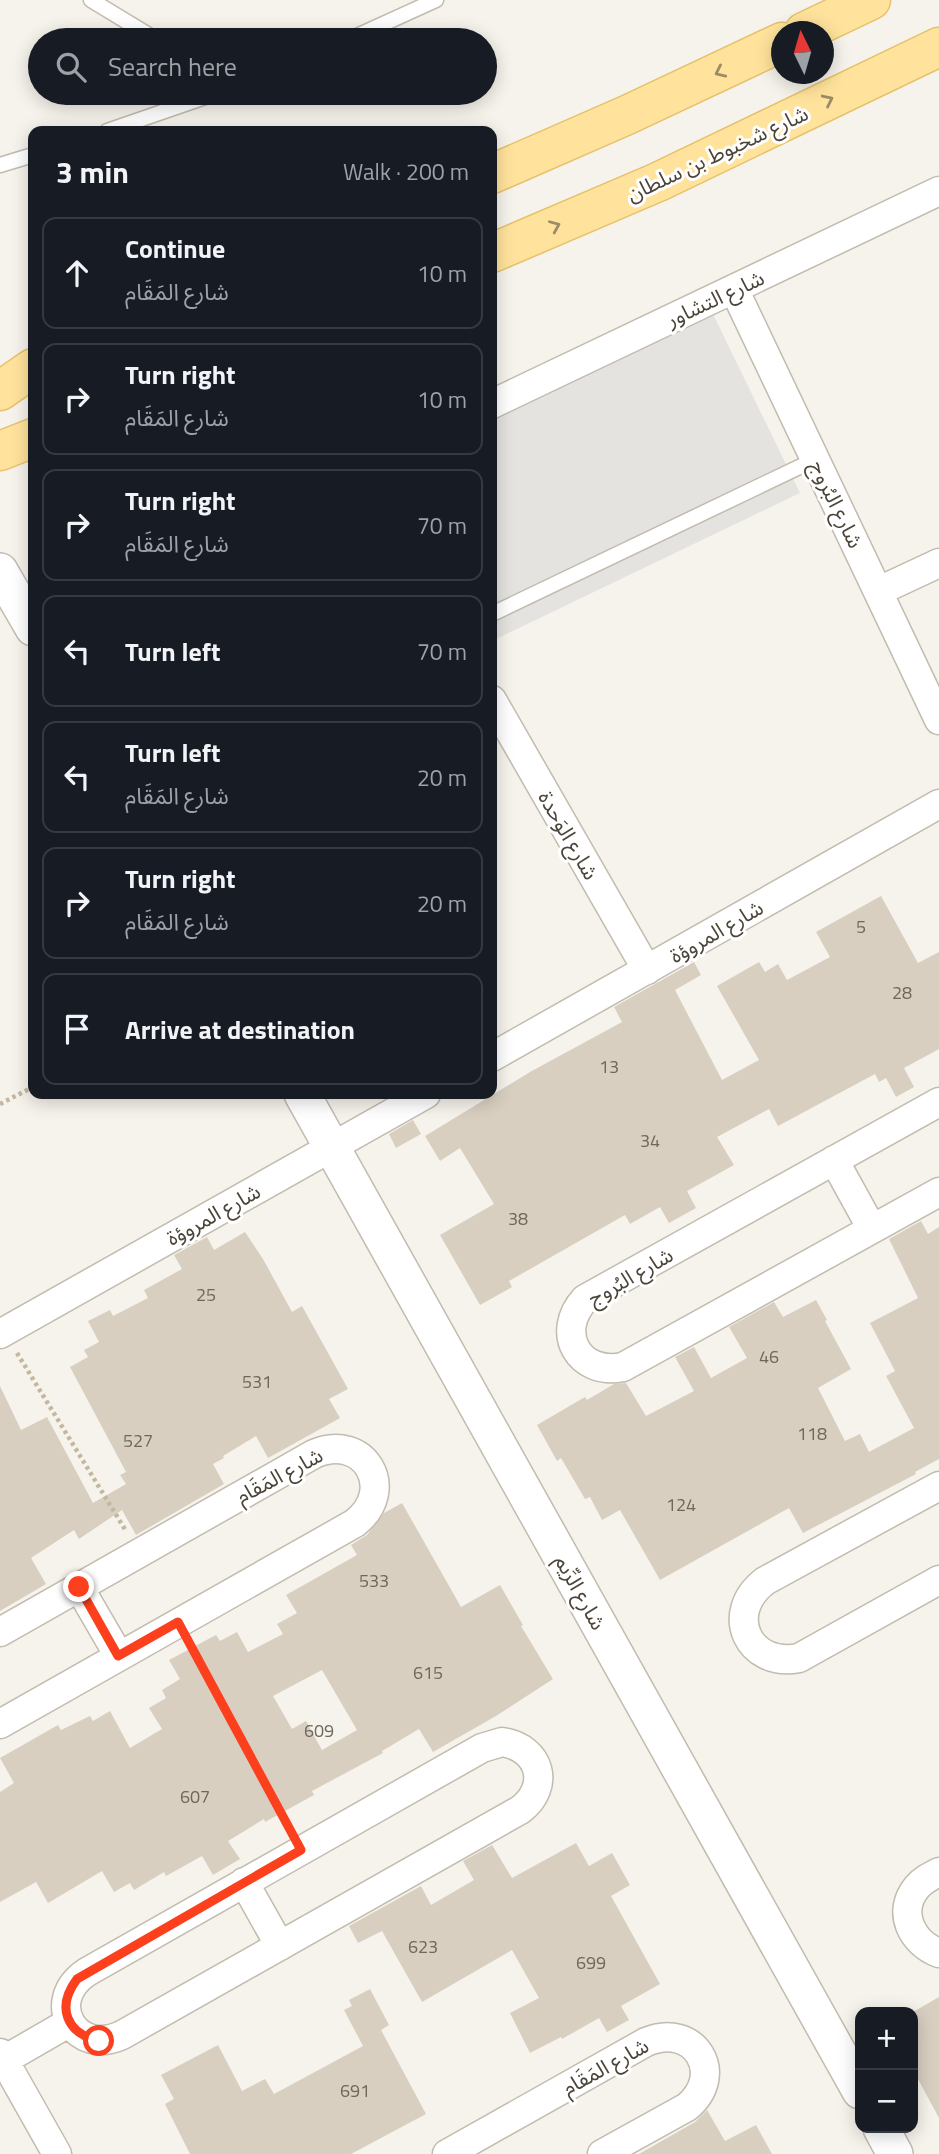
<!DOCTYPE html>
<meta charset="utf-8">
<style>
body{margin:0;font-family:"Titillium Web","Noto Sans Arabic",sans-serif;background:#20242c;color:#f1f3f6}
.controls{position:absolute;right:21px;bottom:21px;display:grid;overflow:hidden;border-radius:14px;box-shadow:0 4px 18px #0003}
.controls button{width:63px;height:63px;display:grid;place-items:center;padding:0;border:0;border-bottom:2px solid #363941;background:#171b24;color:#f1f3f6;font:35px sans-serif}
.compass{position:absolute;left:771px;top:21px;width:63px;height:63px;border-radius:50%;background:#171b24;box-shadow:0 4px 18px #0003;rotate:355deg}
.stop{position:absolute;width:21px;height:21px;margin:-16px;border:5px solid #fc3f1d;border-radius:50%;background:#fff}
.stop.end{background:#fc3f1d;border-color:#fff;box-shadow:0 2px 7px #0008}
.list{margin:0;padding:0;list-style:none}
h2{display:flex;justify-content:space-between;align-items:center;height:91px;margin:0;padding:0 28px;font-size:30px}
h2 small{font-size:23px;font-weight:400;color:#9ea1a6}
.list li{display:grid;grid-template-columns:46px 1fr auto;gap:21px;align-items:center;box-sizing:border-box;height:112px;margin:0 14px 14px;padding:0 14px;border:2px solid #363941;border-radius:14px}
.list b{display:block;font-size:26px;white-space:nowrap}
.list p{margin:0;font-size:23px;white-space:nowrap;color:#9ea1a6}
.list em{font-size:23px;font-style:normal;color:#9ea1a6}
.icon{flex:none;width:38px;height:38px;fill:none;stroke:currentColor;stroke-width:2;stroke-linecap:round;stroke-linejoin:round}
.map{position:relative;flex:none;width:939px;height:2154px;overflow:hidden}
.search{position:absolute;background:#171b24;box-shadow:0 4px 18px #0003;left:28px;top:28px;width:469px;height:77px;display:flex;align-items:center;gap:18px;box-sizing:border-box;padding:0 24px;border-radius:38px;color:#9ea1a6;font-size:26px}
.panel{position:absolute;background:#171b24;box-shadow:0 4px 18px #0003;left:28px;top:126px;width:469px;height:973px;border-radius:14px}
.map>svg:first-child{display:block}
.parking{fill:#e5e3e0}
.building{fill:#d8cfc1;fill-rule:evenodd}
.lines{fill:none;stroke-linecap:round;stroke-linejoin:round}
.service-casing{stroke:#c2bbae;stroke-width:17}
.minor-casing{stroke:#c2bbae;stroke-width:31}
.tertiary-casing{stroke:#c2bbae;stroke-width:38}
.primary-casing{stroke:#e6c16a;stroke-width:41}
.path{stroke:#c4b79f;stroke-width:4.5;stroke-dasharray:3.5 3.5;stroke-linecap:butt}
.service{stroke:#fff;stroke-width:14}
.minor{stroke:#fff;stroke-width:28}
.tertiary{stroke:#fff;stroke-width:35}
.primary{stroke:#ffe39c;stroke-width:38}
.oneway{stroke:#9c8c66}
.route{stroke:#fc3f1d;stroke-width:9}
.labels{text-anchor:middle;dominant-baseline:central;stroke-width:6;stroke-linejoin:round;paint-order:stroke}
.number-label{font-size:18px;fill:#6e675b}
.street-label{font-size:21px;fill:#4b4439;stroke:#fff}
</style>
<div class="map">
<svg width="939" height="2154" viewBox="0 0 939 2154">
<rect width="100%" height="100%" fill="#f6f3ec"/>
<!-- parking -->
<path class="parking" d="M712,312l88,181 -308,148v-223z"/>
<!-- building -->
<path class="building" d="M881,896l37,67 21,-11v97l-35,19 10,19 -18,10 -10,-19 -7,4 -4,-8 -97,52 -9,-17 -52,28 17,28 -47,26 9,17 -27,15 -9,-16 -30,17 -5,-9 -116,66 3,6 -32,18 -40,-70 54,-31 -34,-56 -20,13 -15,-25 105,-64 92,-50 -8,-15 80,-45 7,13 -26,15 47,90 37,-20 -42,-74 42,-24 6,10 13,-8 9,16 43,-23 -14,-25z
M413,1120l8,14 -25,14 -7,-14z
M921,1221l7,13 11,-7v232l-24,13 1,2 -113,59 -14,-25 -129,72 -40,-70 -18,10 -12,-23 -5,2 -24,-41 -4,3 -20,-36 48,-28 2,3 27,-16 12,-1 20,33 48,-25 -19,-34 19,-10 17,31 36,-20 -18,-31 45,-25 9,15 33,-17 11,20 -2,1 26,48 -33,19 27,53 15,-7 9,18 45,-24 -28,-52 9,-5 -25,-48 48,-25 -29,-59z
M245,1232l18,27 29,53 10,-6 46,83 -19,10 11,19 -72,40 -12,-22 -33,20 1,2 -11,6 11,20 -88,51 -14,-25 -43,29 -5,-9 -43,28 15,26 -46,27v-225l21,44 26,-13 46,86 33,-19 -6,-9 6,-3 -56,-105 18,-10 -4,-7 15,-8 -11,-21 22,-11 3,6 35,-18 -4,-8 38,-21 -8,-14 33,-18 7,13z
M402,1503l59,104 39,-22 23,40 -2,1 32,53 -57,37 -63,36 -14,-23 -37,22 1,2 -71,38 2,4 -49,27 -1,-3 -36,22 12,18 -27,16 -11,-19 -36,20 -2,-4 -30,18 -4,-7 -16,9 -12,-21 -54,32 -12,-21 -36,20v-110l14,-9 -14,-25 58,-33 3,5 29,-14 3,5 17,-10 20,37 32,-19 -13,-21 17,-10 -4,-8 18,-11 -11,-19 47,-25 4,6 17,-9 11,20 35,-18 -6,-10 20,-11 -11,-18 71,-40 -6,-10 16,-10 17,-22zM322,1670l35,60 -35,20 -16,-29 -14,8 -19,-33z
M576,1843l13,23 23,-13 18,32 -19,11 49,88 -39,22 8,14 -22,12 -8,-14 -37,21 -1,-2 -31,16 -20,-40 29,-15 -27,-48 -90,52 -40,-71 -24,12 -9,-17 72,-40 10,19 43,-25 -11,-19 29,-16 20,33z
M370,1989l19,36 -8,5 45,84 -75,40h-161l-25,-50 9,-5 -13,-24 57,-30 24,46 23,-12 9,15 89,-48 -19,-36 8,-4 -3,-6z
M939,1997v121l-26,-48v-58z
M707,2110l18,31 31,-16 16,29h-133l56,-32z"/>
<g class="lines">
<defs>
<path id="service" d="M91,0l66,40
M348,40l88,-40
M107,131l110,-38
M0,165l33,-10
M492,614l324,-155"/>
<path id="minor" d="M734,289l205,431
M492,404l447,-213
M879,591l60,-28
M492,700l155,270
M492,1057l447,-253
M939,1102l-354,197c-31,34 -6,77 38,68l316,-175
M834,1160l38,69
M0,1334l426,-240
M939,1486l-174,95c-42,32 -17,87 34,77l140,-78
M79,1587l40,69
M0,1632l314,-178c50,-22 84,35 41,69l-355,201
M502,1742c39,6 49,45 18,68l-398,225c-47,22 -79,-34 -35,-63l395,-224z
M939,1872c-8,4 -16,8 -22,15 -21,25 -5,56 22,66
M244,1882l36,64
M0,2053l57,101
M4,2060l66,-38
M447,2154l199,-112c48,-21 81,32 41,65l-85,47"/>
<path id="tertiary" d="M0,571l33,57
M302,1094l558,997
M881,2128l14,26"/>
<path id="primary" d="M804,32l67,-32
M492,174l135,-59 155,-73
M492,253l166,-71 281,-135
M0,391l33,-23
M0,451l33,-13"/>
</defs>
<!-- service casing -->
<use href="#service" class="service-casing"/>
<!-- minor casing -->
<use href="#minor" class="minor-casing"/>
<!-- tertiary casing -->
<use href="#tertiary" class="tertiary-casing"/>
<!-- primary casing -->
<use href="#primary" class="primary-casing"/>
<!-- path -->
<path class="path" d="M0,1104l33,-17
M17,1353l109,178
M191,1645l98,183"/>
<!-- service -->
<use href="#service" class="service"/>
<!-- minor -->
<use href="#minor" class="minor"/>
<!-- tertiary -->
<use href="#tertiary" class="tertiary"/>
<!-- primary -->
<use href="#primary" class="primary"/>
</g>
<!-- one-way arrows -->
<defs><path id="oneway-chevron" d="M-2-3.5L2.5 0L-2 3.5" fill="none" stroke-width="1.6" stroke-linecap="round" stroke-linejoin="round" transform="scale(1.75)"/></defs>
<g class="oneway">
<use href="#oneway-chevron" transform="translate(720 72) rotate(155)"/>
<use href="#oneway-chevron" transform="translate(828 100) rotate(-26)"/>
<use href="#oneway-chevron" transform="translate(555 226) rotate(-23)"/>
</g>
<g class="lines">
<!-- route -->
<path class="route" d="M79,1587l39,69 60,-34 123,228 -224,129c-21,28 -11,54 22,62"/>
</g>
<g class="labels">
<!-- number labels -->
<g class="number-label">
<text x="861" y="926">5</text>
<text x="902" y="992">28</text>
<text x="609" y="1066">13</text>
<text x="650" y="1140">34</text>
<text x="518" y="1218">38</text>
<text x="206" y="1294">25</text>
<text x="769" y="1356">46</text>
<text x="257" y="1381">531</text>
<text x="812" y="1433">118</text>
<text x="138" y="1440">527</text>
<text x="681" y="1504">124</text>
<text x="374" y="1580">533</text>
<text x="428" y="1672">615</text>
<text x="319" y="1730">609</text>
<text x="195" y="1796">607</text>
<text x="423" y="1946">623</text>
<text x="591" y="1962">699</text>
<text x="355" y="2090">691</text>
</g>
<!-- street labels -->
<g class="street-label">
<text transform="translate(717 153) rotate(-25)">شارع شخبوط بن سلطان</text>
<text transform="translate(715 298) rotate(-25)">شارع التشاور</text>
<text transform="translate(837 504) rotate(64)">شارع البُروج</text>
<text transform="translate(569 835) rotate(60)">شارع الوَحدة</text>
<text transform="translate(716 931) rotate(-30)">شارع المروؤة</text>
<text transform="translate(213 1214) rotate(-29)">شارع المروؤة</text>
<text transform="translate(630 1276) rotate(-30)">شارع البُروج</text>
<text transform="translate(279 1475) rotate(-28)">شارع المَقَام</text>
<text transform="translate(581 1592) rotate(61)">شارع الرِّيم</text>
<text transform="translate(605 2066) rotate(-29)">شارع المَقَام</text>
</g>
</g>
</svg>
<div class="controls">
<button>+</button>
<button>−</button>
</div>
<svg class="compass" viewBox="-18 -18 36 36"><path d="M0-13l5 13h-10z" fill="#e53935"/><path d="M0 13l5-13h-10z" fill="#9ea1a6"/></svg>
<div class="stop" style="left:99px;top:2041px"></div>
<div class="stop end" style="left:79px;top:1587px"></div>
<div class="search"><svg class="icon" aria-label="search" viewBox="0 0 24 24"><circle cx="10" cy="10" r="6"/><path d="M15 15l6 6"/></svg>Search here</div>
<section class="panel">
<h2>3 min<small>Walk · 200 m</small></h2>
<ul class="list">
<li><svg class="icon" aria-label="ahead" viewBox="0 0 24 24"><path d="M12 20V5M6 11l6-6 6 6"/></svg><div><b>Continue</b><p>شارع المَقَام</p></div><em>10 m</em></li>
<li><svg class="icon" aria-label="right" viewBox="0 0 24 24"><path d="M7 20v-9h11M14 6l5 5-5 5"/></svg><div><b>Turn right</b><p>شارع المَقَام</p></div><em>10 m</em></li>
<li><svg class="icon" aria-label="right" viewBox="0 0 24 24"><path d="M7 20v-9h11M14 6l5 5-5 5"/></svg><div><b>Turn right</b><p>شارع المَقَام</p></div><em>70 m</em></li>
<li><svg class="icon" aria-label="left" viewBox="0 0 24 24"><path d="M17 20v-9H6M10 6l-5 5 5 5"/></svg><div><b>Turn left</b></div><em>70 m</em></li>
<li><svg class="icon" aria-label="left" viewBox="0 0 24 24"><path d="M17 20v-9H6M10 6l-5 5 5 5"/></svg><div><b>Turn left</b><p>شارع المَقَام</p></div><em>20 m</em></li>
<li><svg class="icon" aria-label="right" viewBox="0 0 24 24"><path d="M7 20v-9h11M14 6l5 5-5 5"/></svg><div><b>Turn right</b><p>شارع المَقَام</p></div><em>20 m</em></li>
<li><svg class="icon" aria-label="arrive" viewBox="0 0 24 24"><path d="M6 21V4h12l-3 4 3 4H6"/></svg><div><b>Arrive at destination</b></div></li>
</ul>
</section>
</div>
